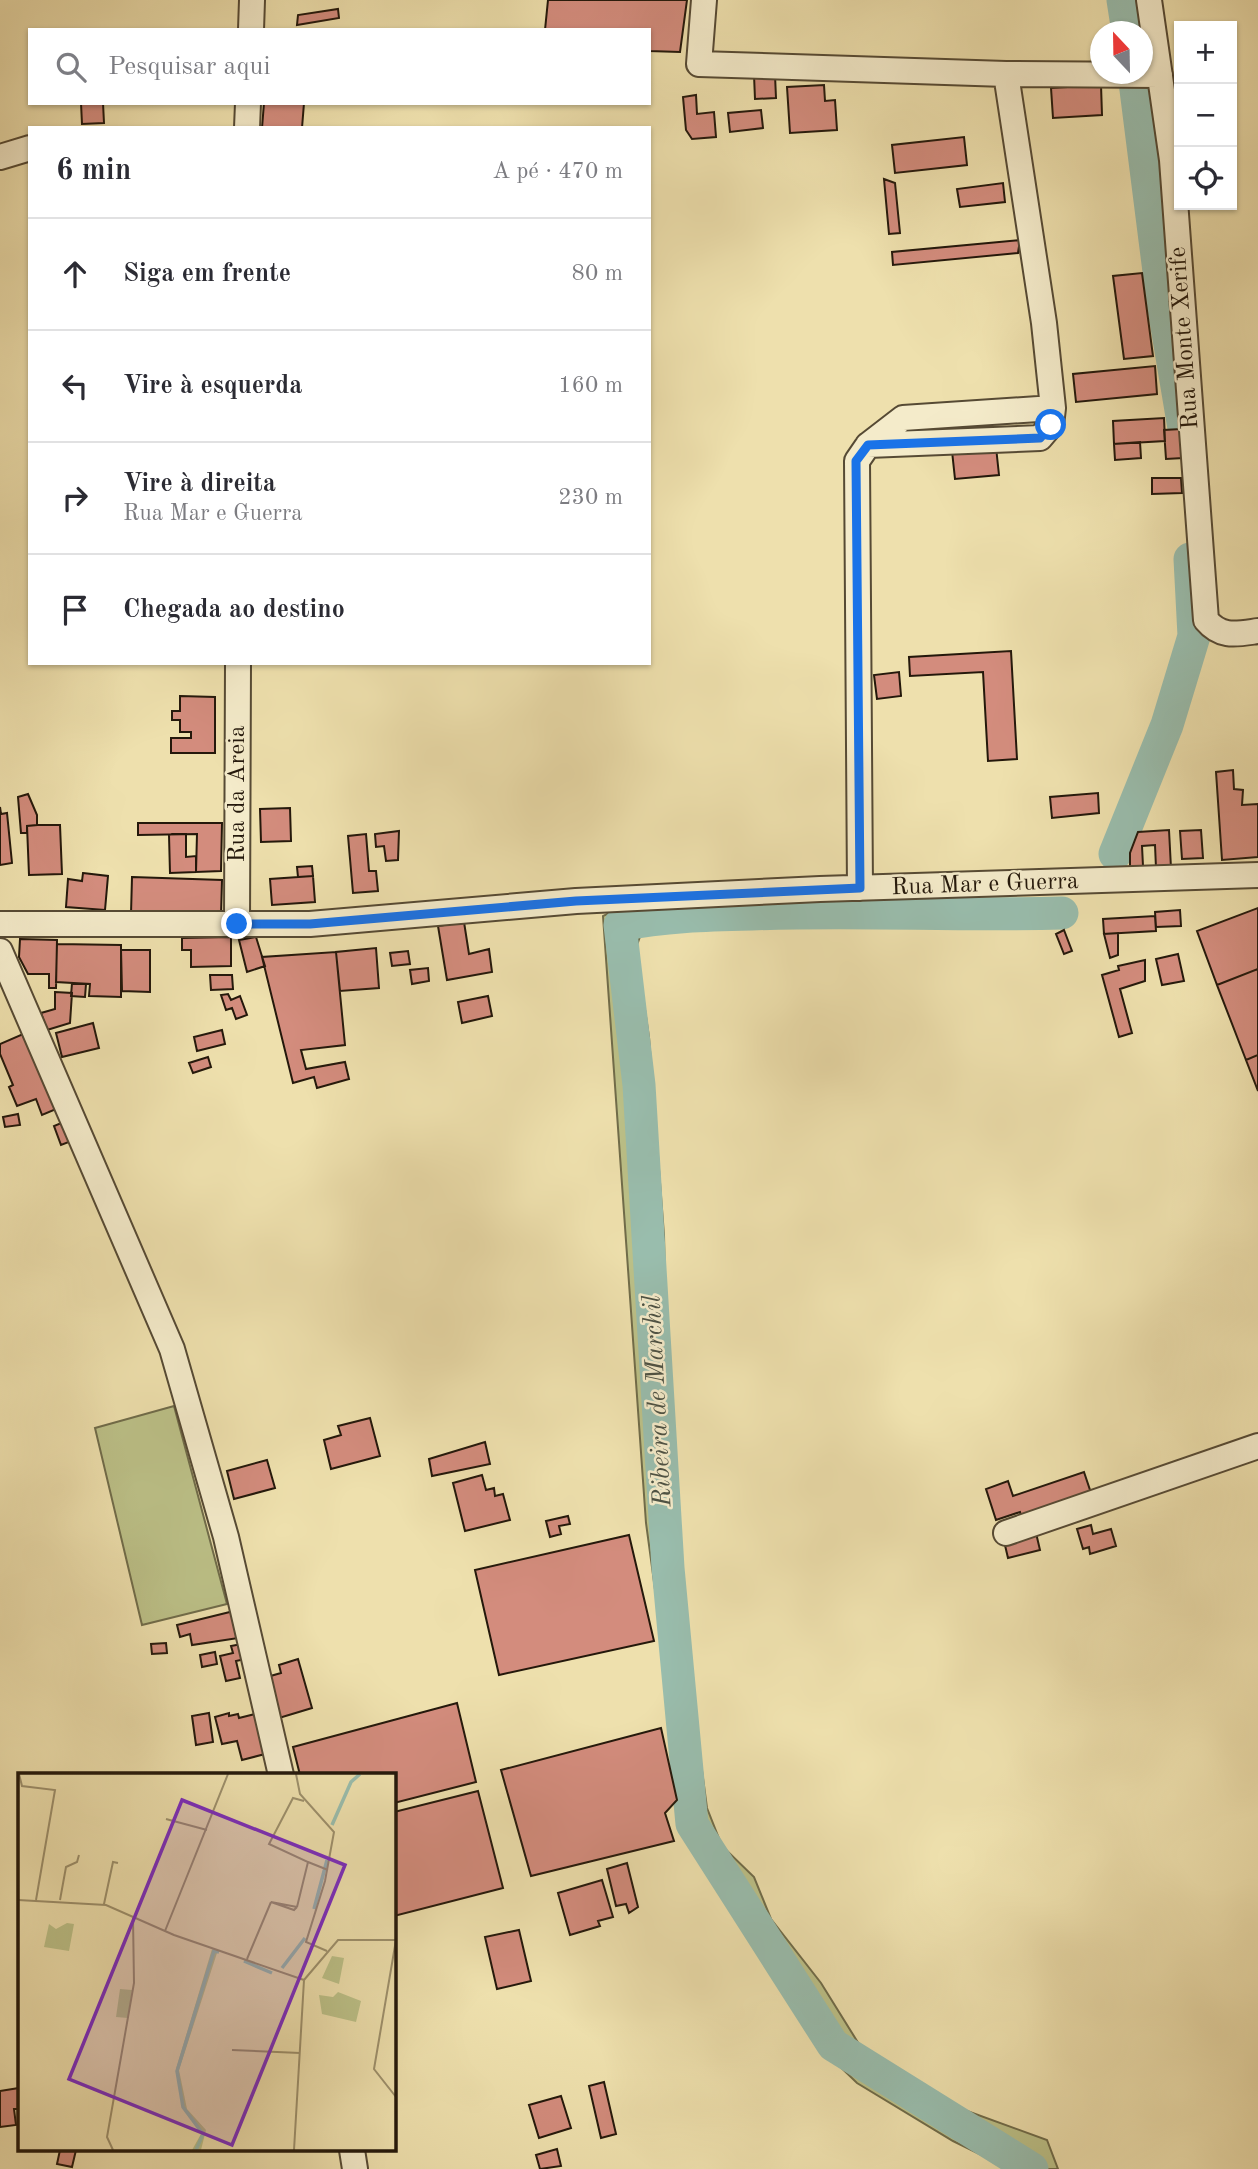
<!DOCTYPE html>
<html lang="pt">
<meta charset="utf-8">
<style>
body{margin:0;font-family:"Old Standard TT",serif;background:#f7f7f7;color:#2b2b33}
.controls{position:absolute;right:21px;top:21px;display:grid;overflow:hidden;border-radius:0px;box-shadow:0 2px 5px #0004}
.controls button{width:63px;height:63px;display:grid;place-items:center;padding:0;border:0;border-bottom:2px solid #e1e1e2;background:#fff;color:#2b2b33;font:35px sans-serif}
.compass{position:absolute;left:1090px;top:21px;width:63px;height:63px;border-radius:50%;background:#fff;box-shadow:0 2px 5px #0004;rotate:338deg}
.stop{position:absolute;width:21px;height:21px;margin:-16px;border:5px solid #1a73e8;border-radius:50%;background:#fff}
.stop.end{background:#1a73e8;border-color:#fff;box-shadow:0 2px 7px #0008}
.list{margin:0;padding:0;list-style:none}
h2{display:flex;justify-content:space-between;align-items:center;height:91px;margin:0;padding:0 28px;font-size:30px}
h2 small{font-size:23px;font-weight:400;color:#7c7c81}
.list li{display:grid;grid-template-columns:46px 1fr auto;gap:21px;align-items:center;box-sizing:border-box;height:112px;padding:0 28px;border-top:2px solid #e1e1e2}
.list b{display:block;font-size:26px;white-space:nowrap}
.list p{margin:0;font-size:23px;white-space:nowrap;color:#7c7c81}
.list em{font-size:23px;font-style:normal;color:#7c7c81}
.icon{flex:none;width:38px;height:38px;fill:none;stroke:currentColor;stroke-width:2;stroke-linecap:round;stroke-linejoin:round}
.map{position:relative;flex:none;width:1258px;height:2169px;overflow:hidden}
.search{position:absolute;background:#fff;box-shadow:0 2px 5px #0004;left:28px;top:28px;width:623px;height:77px;display:flex;align-items:center;gap:18px;box-sizing:border-box;padding:0 24px;border-radius:0px;color:#7c7c81;font-size:26px}
.panel{position:absolute;background:#fff;box-shadow:0 2px 5px #0004;left:28px;top:126px;width:623px;height:539px;border-radius:0px}
.map>svg:first-child{display:block}
.green{fill:#bcc188;stroke:#706c4a;stroke-width:2}
.lines{fill:none;stroke-linecap:round;stroke-linejoin:round}
.river{stroke:#99bdad;stroke-width:33}
.building{fill:#d38c7d;stroke:#24180b;stroke-width:2}
.minor-casing{stroke:#564a34;stroke-width:28}
.minor{stroke:#f4ebca;stroke-width:24}
.route{stroke:#1a73e8;stroke-width:9}
.labels{text-anchor:middle;dominant-baseline:central;stroke-width:5;stroke-linejoin:round;paint-order:stroke}
.street-label{font-size:24px;fill:#24180b;stroke:#f4ebca}
.water-label{font-size:26px;font-style:italic;fill:#4d5244;stroke:#f4ebca}
.inset-river{fill:none;stroke:#99bdad;stroke-width:3.5}
.inset-road{fill:none;stroke:#9d906c;stroke-width:2}
.view{fill:#7b2cbf;fill-opacity:0.15;stroke:#7b2cbf;stroke-width:3.5}
.inset-edge{fill:none;stroke:#24180b;stroke-width:3.5}
</style>
<div class="map">
<svg width="1258" height="2169" viewBox="0 0 1258 2169">
<rect width="100%" height="100%" fill="#eee0ad"/>
<filter id="stains"><feTurbulence type="fractalNoise" baseFrequency=".00286" numOctaves="4"/><feColorMatrix values="0 0 0 0 .2 0 0 0 0 .09 0 0 0 0 .02 0 0 0 .5 -.17"/></filter>
<radialGradient id="worn" r=".72"><stop offset=".6" stop-color="#630" stop-opacity="0"/><stop offset="1" stop-color="#630" stop-opacity=".3"/></radialGradient>
<!-- green -->
<path class="green" d="M637,907l5,24 -6,17 13,89 15,198 4,181 19,242 20,150 15,38 32,31 17,42 50,64 41,66 86,55 99,36 11,29h-48l-57,-28 -96,-58 -31,-30 -136,-207 -10,-32 -7,-92 -27,-199 -43,-607 12,-6z
M174,1406l53,198 -85,21 -47,-197z"/>
<g class="lines">
<!-- river -->
<path class="river" d="M1123,0l5,32
M1134,74l29,229 21,125
M1115,854l52,-129 27,-89 -4,-77
M1032,2169l-199,-124 -141,-221 -24,-256 -29,-483 -19,-160c44,-9 87,-10 132,-11 104,-4 207,2 310,-1"/>
</g>
<!-- building -->
<path class="building" d="M548,0h139l-7,52 -31,-1v-21h-104z
M338,9l1,9 -42,7 1,-10z
M754,75h21l1,23 -21,1z
M824,85l1,16 10,-1 2,30 -47,3 -3,-46z
M1101,85l1,30 -49,3 -2,-30z
M696,95l1,19 17,-2 2,25 -24,2 -6,-9 -3,-33z
M81,103h22l1,20 -22,1z
M264,103h40l-2,25h-40z
M761,110l2,18 -33,4 -2,-19z
M964,137l3,28 -72,8 -3,-28z
M884,179l11,4 5,50 -11,1z
M1003,183l2,19 -45,5 -3,-18z
M1020,240l-2,13 -125,12 -1,-13z
M1142,273l11,83 -29,3 -11,-83z
M1155,366l2,28 -81,8 -3,-28z
M1164,418l1,23 -51,3 -1,-23z
M1181,429l2,29 -17,1 -2,-29z
M1140,442l1,16 -26,2 -1,-16z
M996,447l3,28 -44,4 -3,-28z
M1152,478h29l1,15 -30,1z
M1011,651l6,108 -29,2 -5,-89 -73,4 -1,-19z
M899,672l2,24 -24,3 -3,-24z
M180,696l35,1v56h-44v-15h20v-6h-11v-12h-8v-9h8z
M1233,770l1,19 9,1 -1,15 16,-1v53l-36,3 -6,-88z
M1098,793l1,20 -47,5 -2,-21z
M28,794l9,21v10l-10,1v7h-6l-3,-36z
M0,807l1,7 6,-1 5,50 -12,2z
M290,808l1,33 -30,1 -1,-33z
M138,823h84l-1,48 -25,1 1,-38 -59,1z
M37,825h23l2,49 -33,1 -2,-49z
M1169,830l2,38h-15l-1,-23 -13,1 1,20 -13,1v-14l8,-21z
M1201,830l2,28 -21,1 -2,-28z
M399,831l-1,29 -12,1 -2,-15 -8,1 -1,-13z
M172,834h14v23l10,-1v16l-26,1 -1,-38z
M366,834l3,37h7l2,20 -25,2 -5,-57z
M312,866l1,10 -15,1 -1,-10z
M83,873l25,3 -3,34 -39,-3 2,-28 14,2z
M313,876l2,26 -43,3 -2,-26z
M132,877l90,3 -1,36 -90,-2z
M1258,908v61l-41,16 -20,-54z
M1180,910l1,16 -25,1 -1,-15z
M1155,916l1,15 -52,3 -1,-15z
M464,922l5,32 20,-5 3,23 -45,8 -9,-54z
M1064,930l8,21 -8,3 -8,-20z
M1118,933v22l-8,3 -6,-24z
M231,937v29l-40,1v-17h-9v-12z
M256,937l9,29 -18,6 -8,-32z
M20,939l37,1 -1,48h-7v-14h-21l-9,-17z
M57,944l64,1v52l-32,-1 1,-12 -34,-2z
M376,948l3,40 -39,3 -4,-39z
M121,950h29v42l-28,-1z
M408,951l2,13 -18,2 -2,-13z
M336,952l9,93 -44,5 5,19 39,-7 4,17 -32,9 -3,-11 -21,6 -31,-126z
M1178,954l6,27 -22,4 -6,-26z
M1145,960v21l-25,8 12,44 -13,4 -17,-62 17,-5 -1,-4z
M428,968l1,13 -17,3 -2,-14z
M1258,969v86l-12,5 -29,-75z
M210,975h22l1,14 -22,1z
M72,983l14,1 -1,13 -14,-1z
M55,992l17,1 -2,30 -23,7 -6,-17 14,-4z
M228,994l3,6 9,-4 7,19 -11,4 -4,-11 -6,2 -5,-15z
M488,996l4,20 -30,7 -4,-21z
M93,1023l6,25 -37,9 -6,-24z
M222,1030l3,14 -28,7 -3,-14z
M30,1031l31,76 -19,8 -6,-16 -19,7 -8,-19 4,-2 -13,-31v-10z
M1258,1055v36l-12,-31z
M208,1057l3,10 -18,6 -4,-10z
M18,1114l2,11 -15,2 -2,-10z
M66,1121l8,19 -13,5 -7,-19z
M370,1418l10,38 -49,13 -7,-29 17,-5 -3,-9z
M485,1442l5,22 -58,12 -3,-17z
M267,1460l8,28 -41,11 -7,-28z
M1084,1472l8,24 -70,24 -2,-8 -24,8 -10,-31 22,-8 5,15z
M482,1475l4,15 8,-2 1,8 8,-2 7,26 -45,11 -12,-48z
M568,1516l2,8 -11,2 2,8 -11,3 -4,-16z
M1091,1525l2,9 18,-5 5,17 -26,8 -1,-7 -6,2 -6,-20z
M1036,1533l4,17 -32,8 -4,-17z
M629,1535l25,106 -155,34 -24,-105z
M238,1610l7,27 -53,8 -2,-11 -10,3 -3,-12z
M166,1643l1,10 -15,1 -1,-10z
M247,1643l3,15 -14,3 4,17 -14,3 -6,-25 13,-3 -2,-7z
M215,1652l2,12 -15,3 -2,-12z
M298,1659l14,49 -33,10 -12,-41 14,-4 -2,-8z
M457,1703l19,79 -82,21v-28h-94l-7,-28z
M209,1713l4,29 -17,3 -4,-29z
M229,1713v3l9,-2 1,4 16,-4 10,40 -23,6 -5,-19 -15,3 -7,-27z
M661,1728l16,72 -12,13 9,28 -143,35 -30,-106z
M478,1791l25,97 -109,28v-104z
M627,1863l11,44 -9,6 -3,-9 -10,2 -9,-37z
M602,1880l11,37 -15,4 2,5 -30,9 -12,-42z
M519,1930l12,51 -34,8 -12,-52z
M604,2082l12,52 -15,4 -12,-52z
M19,2088v21h-5l2,16 -16,2v-36z
M561,2096l10,32 -32,10 -10,-33z
M557,2149l4,17 -21,3 -4,-14z
M60,2150h16l-4,17 -15,-3z"/>
<g class="lines">
<defs>
<path id="minor" d="M704,0l-5,64 307,10 38,249 9,85 -2,17 -11,13 -172,7
M1149,0l23,160 34,460c15,18 30,14 52,11
M251,30l1,-30
M1006,74l154,1
M247,128l1,-25
M0,157l30,-9
M860,888l-3,-427 11,-16 35,-27 150,-10
M0,924h310l266,-23 244,-12 438,-14
M237,924l1,-261
M0,951l172,398 54,188 55,238
M1006,1533l252,-87
M352,2150l3,19"/>
</defs>
<!-- minor casing -->
<use href="#minor" class="minor-casing"/>
<!-- minor -->
<use href="#minor" class="minor"/>
</g>
<g class="lines">
<!-- route -->
<path class="route" d="M237,924h73l266,-23 284,-13 -4,-427 12,-16 172,-7 11,-13"/>
</g>
<g class="labels">
<!-- street labels -->
<g class="street-label">
<text transform="translate(1185 338) rotate(-94)">Rua Monte Xerife</text>
<text transform="translate(238 794) rotate(-90)">Rua da Areia</text>
<text transform="translate(985 885) rotate(-2)">Rua Mar e Guerra</text>
</g>
<!-- water labels -->
<g class="water-label">
<text transform="translate(658 1401) rotate(-93)">Ribeira de Marchil</text>
</g>
</g>
<!-- overview -->
<g transform="translate(18 1773)">
<rect width="378" height="378" fill="#eee0ad"/>
<path d="M49,150l7,1 -5,27 -25,-4 5,-23 7,5zM194,176l5,4 -38,117 8,39 19,21 -5,20h-9l9,-16 -19,-27 -6,-38zM314,183l12,2 -5,26 -17,-6zM102,216l12,1 -4,28 -12,-1zM320,219l23,9 -5,21 -34,-8 -3,-19 14,2z" fill="#bcc188"/>
<path class="inset-river" d="M314,52l19,-43 9,-8M296,136l13,-49M226,188l28,12M264,195l23,-30M178,377l7,-16 -20,-27 -6,-36 37,-120 5,1"/>
<path class="inset-road" d="M1,1l3,12 33,4 -19,110M278,1l4,20 34,38 -9,49 -19,61 21,9M148,46l41,11M290,89l20,8M0,127l88,5 68,30 130,45M42,127l6,-33 11,-5 2,-7M253,129l23,8 3,-3M253,129l26,5M86,131l9,-42 5,1M279,134l11,-45 -39,-18 24,-46 11,3M147,158l63,-157M378,167l-22,129 22,28M229,186l24,-57M286,207l34,-40h58M214,277l68,3M95,377l-6,-13 27,-154 -1,-65M276,377l10,-170"/>
<path class="view" d="M164,27l163,65 -113,280 -163,-66z"/>
<rect width="378" height="378" class="inset-edge"/>
</g>
<rect width="100%" height="100%" filter="url(#stains)"/>
<rect width="100%" height="100%" fill="url(#worn)"/>
</svg>
<div class="controls">
<button>+</button>
<button>−</button>
<button><svg class="icon" aria-label="locate" viewBox="0 0 24 24"><circle cx="12" cy="12" r="6"/><path d="M12 2v4M12 18v4M2 12h4M18 12h4"/></svg></button>
</div>
<svg class="compass" viewBox="-18 -18 36 36"><path d="M0-13l5 13h-10z" fill="#e53935"/><path d="M0 13l5-13h-10z" fill="#7c7c81"/></svg>
<div class="stop" style="left:1051px;top:425px"></div>
<div class="stop end" style="left:237px;top:924px"></div>
<div class="search"><svg class="icon" aria-label="search" viewBox="0 0 24 24"><circle cx="10" cy="10" r="6"/><path d="M15 15l6 6"/></svg>Pesquisar aqui</div>
<section class="panel">
<h2>6 min<small>A pé · 470 m</small></h2>
<ul class="list">
<li><svg class="icon" aria-label="ahead" viewBox="0 0 24 24"><path d="M12 20V5M6 11l6-6 6 6"/></svg><div><b>Siga em frente</b></div><em>80 m</em></li>
<li><svg class="icon" aria-label="left" viewBox="0 0 24 24"><path d="M17 20v-9H6M10 6l-5 5 5 5"/></svg><div><b>Vire à esquerda</b></div><em>160 m</em></li>
<li><svg class="icon" aria-label="right" viewBox="0 0 24 24"><path d="M7 20v-9h11M14 6l5 5-5 5"/></svg><div><b>Vire à direita</b><p>Rua Mar e Guerra</p></div><em>230 m</em></li>
<li><svg class="icon" aria-label="arrive" viewBox="0 0 24 24"><path d="M6 21V4h12l-3 4 3 4H6"/></svg><div><b>Chegada ao destino</b></div></li>
</ul>
</section>
</div>
